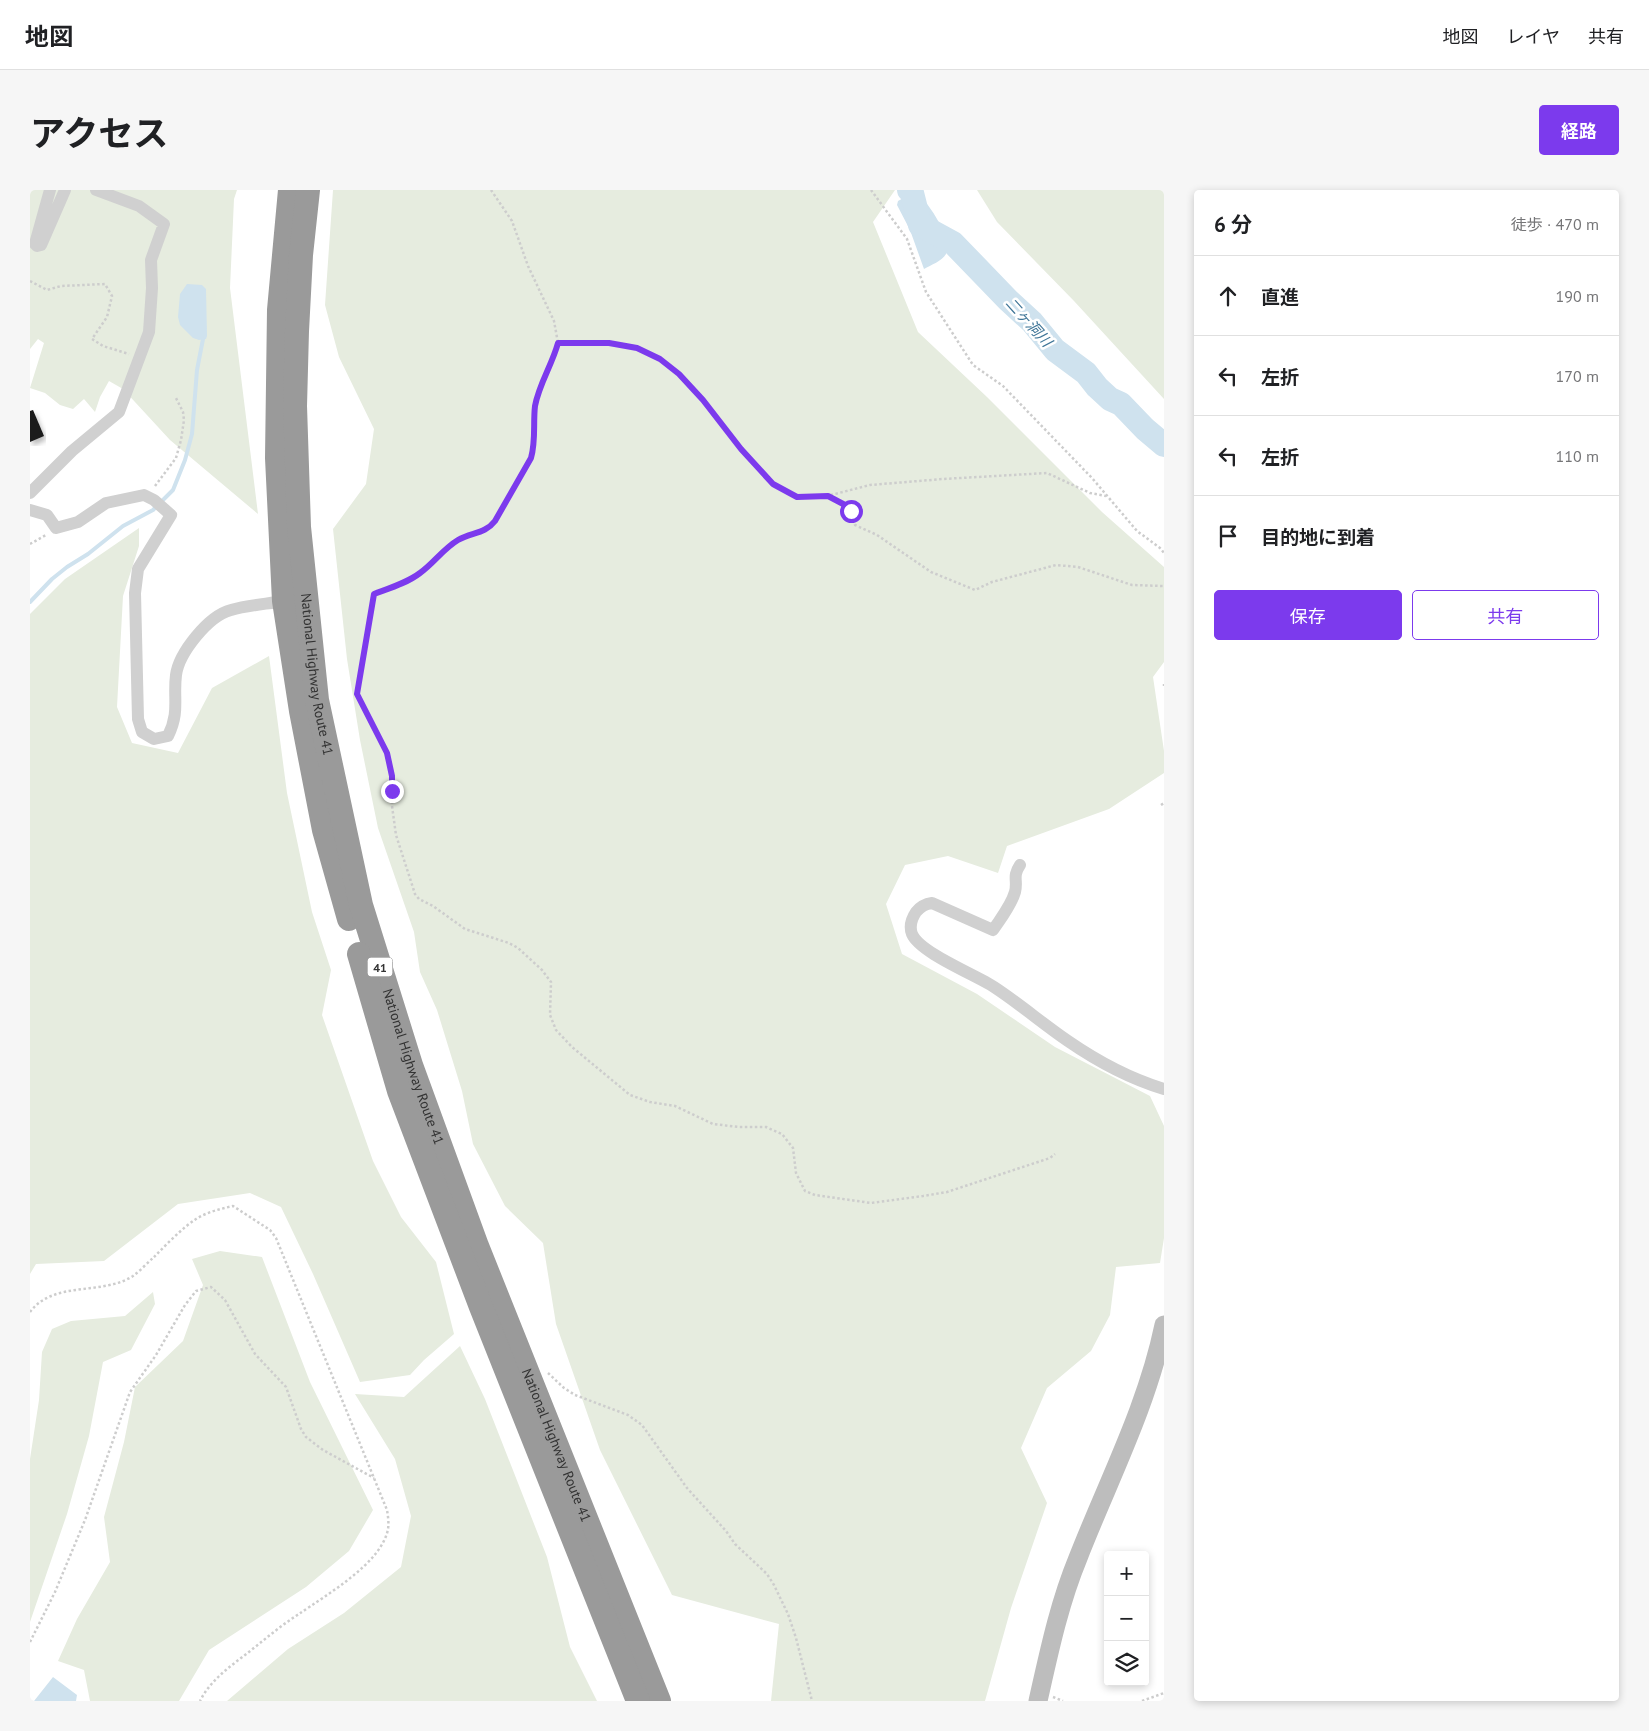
<!DOCTYPE html>
<html lang="ja">
<meta charset="utf-8">
<style>
body{margin:0;font-family:"PT Sans","Noto Sans JP",sans-serif;background:#f6f6f6;color:#202124}
.controls{position:absolute;right:15px;bottom:15px;display:grid;overflow:hidden;border-radius:5px;box-shadow:0 2px 8px #0003}
.controls button{width:45px;height:45px;display:grid;place-items:center;padding:0;border:0;border-bottom:1px solid #e0e0e0;background:#fff;color:#202124;font:25px sans-serif}
.stop{position:absolute;width:15px;height:15px;margin:-11px;border:4px solid #7c3aed;border-radius:50%;background:#fff}
.stop.end{background:#7c3aed;border-color:#fff;box-shadow:0 1px 5px #0008}
.list{margin:0;padding:0;list-style:none}
h2{display:flex;justify-content:space-between;align-items:center;height:65px;margin:0;padding:0 20px;font-size:21px}
h2 small{font-size:16px;font-weight:400;color:#757577}
.list li{display:grid;grid-template-columns:32px 1fr auto;gap:15px;align-items:center;box-sizing:border-box;height:80px;padding:0 20px;border-top:1px solid #e0e0e0}
.list b{display:block;font-size:19px;white-space:nowrap}
.list em{font-size:16px;font-style:normal;color:#757577}
.actions{display:flex;gap:10px;padding:15px 20px}
.actions a{flex:1;padding:11px 0;border:1px solid #7c3aed;border-radius:5px;text-align:center;font-size:18px;color:#7c3aed}
.actions .main{background:#7c3aed;color:#fff}
.icon{flex:none;width:28px;height:28px;fill:none;stroke:currentColor;stroke-width:2;stroke-linecap:round;stroke-linejoin:round}
.map{position:relative;flex:none;width:1134px;height:1511px;overflow:hidden;border-radius:5px}
header{display:flex;align-items:center;gap:30px;box-sizing:border-box;height:70px;padding:0 25px;background:#fff;border-bottom:1px solid #e0e0e0}
header strong{font-size:24px}
nav{display:flex;gap:28px;margin-inline-start:auto;font-size:18px}
.intro{display:flex;align-items:center;justify-content:space-between;box-sizing:border-box;height:120px;padding:0 30px}
h1{margin:0;font-size:35px}
.button{padding:12px 22px;border-radius:5px;background:#7c3aed;color:#fff;font-size:18px;font-weight:700}
main{display:flex;gap:30px;padding:0 30px}
aside{flex:1;background:#fff;border-radius:5px;box-shadow:0 2px 8px #0003}
.map>svg:first-child{display:block}
.green{fill:#e6ecdf}
.water{fill:#cfe2ee}
.lines{fill:none;stroke-linecap:round;stroke-linejoin:round}
.stream{stroke:#cfe2ee;stroke-width:4}
.river{stroke:#cfe2ee;stroke-width:24}
.building{fill:#1a1a1a;filter:url(#shadow)}
.path{stroke:#cdcdcd;stroke-width:2.5;stroke-dasharray:2.5 2.5;stroke-linecap:butt}
.street{stroke:#d0d0d0;stroke-width:12}
.secondary{stroke:#bdbdbd;stroke-width:19}
.highway{stroke:#9a9a9a;stroke-width:24}
.route{stroke:#7c3aed;stroke-width:6}
.labels{text-anchor:middle;dominant-baseline:central;stroke-width:5;stroke-linejoin:round;paint-order:stroke}
.shield{fill:#fff;stroke:#707070;stroke-width:1}
.shield-label{font-size:12px;font-weight:bold;fill:#333}
.street-label{font-size:14px;fill:#333;stroke:#fff}
.water-label{font-size:15px;font-style:italic;fill:#3f7597;stroke:#fff}
</style>
<header>
<strong>地図</strong>
<nav><a>地図</a><a>レイヤ</a><a>共有</a></nav>
</header>
<div class="intro"><h1>アクセス</h1><a class="button">経路</a></div>
<main>
<div class="map">
<svg width="1134" height="1511" viewBox="0 0 1134 1511">
<defs>
<filter id="shadow"><feDropShadow dx="2.5" dy="4" stdDeviation="2.5" flood-color="#0004"/></filter>
</defs>
<rect width="100%" height="100%" fill="#fff"/>
<!-- green -->
<path class="green" d="M0,0h207l-3,9 -4,89 28,226 -88,-74 -47,-51 -14,-8 -9,16 -5,15 -11,-13 -11,10 -13,-4 -15,-12 -15,-5 14,-45 -6,-4 -8,10z
M303,0h562l-22,32 45,110 69,65 115,115 62,55v95l-11,15 11,74v22l-55,36 -102,37 -9,27 -50,-17 -43,9 -19,39 16,50 75,40 78,53 95,49 14,30v112l-4,25 -44,4 -6,48 -19,36 -44,37 -26,60 26,55 -36,105 -26,93h-214l8,-77 -107,-29 -72,-145 -44,-126 -13,-81 -38,-37 -32,-62 -11,-53 -25,-81 -17,-38 -6,-40 -36,-104 -18,-88 -13,-81 -14,-130 33,-45 8,-55 -35,-72 -14,-52z
M947,0h187v209l-90,-98 -77,-79z
M109,338v18l-16,50 -6,111 15,36 46,10 34,-65 57,-32 18,137 25,119 19,58 -9,45 51,146 28,56 35,45 18,72 -30,26 -14,15 -50,7 -47,-108 -32,-67 -31,-14 -72,11 -74,57 -68,3 -6,10v-660l35,-35z
M190,1061l42,6 48,125 63,128 -24,41 -43,36 -97,63 -30,51h-89l-6,-31 -26,-9 19,-42 33,-57 -6,-45 20,-75 11,-55 48,-46 20,-56 -11,-26z
M123,1102l2,12 -24,46 -28,12 -14,74 -22,78 -37,108v-163l9,-59 3,-48 10,-23 19,-8 54,-5z
M430,1156l25,53 62,158 23,90 27,54h-370l61,-52 56,-36 57,-46 10,-51 -16,-57 -40,-65 49,3z"/>
<!-- water -->
<path class="water" d="M882,3c4,2 7,2 10,5 9,9 31,43 24,56 -4,7 -15,11 -22,15l-14,-39 -13,-25 1,-4z
M157,94l15,1 4,4 1,47 -1,3 -7,1 -6,-2 -13,-13 -2,-8 2,-23z
M23,1487l24,18 -1,6h-42z"/>
<g class="lines">
<!-- stream -->
<path class="stream" d="M0,412l22,-23 15,-12 21,-13 35,-28 30,-16 20,-20 12,-30 7,-26 5,-64 6,-31"/>
<!-- river -->
<path class="river" d="M879,0l3,3 8,32 33,18 55,57 24,22 23,28 31,23 11,14 13,12 11,5 24,25 19,16"/>
</g>
<!-- building -->
<path class="building" d="M3,220l11,26 -14,6v-31z"/>
<g class="lines">
<!-- path -->
<path class="path" d="M461,0l21,31 16,45 26,55 4,22 -4,15 -15,30 -4,19 -1,43 -3,8 -36,63c-10,14 -23,11 -37,19 -15,9 -24,23 -38,33 -13,10 -30,15 -45,21l-18,100 30,59 5,23v30l4,29 19,59 4,5 14,7 32,23 44,14 9,5 24,22 9,12 -1,33 6,15 16,17 58,48 20,7 25,4 38,18 26,3h27l16,7 11,14 3,25 9,18 10,4 56,8 52,-7 24,-4 103,-34 5,-4
M841,0l36,49 19,53 47,73 30,21 89,92 45,53 23,17 4,5
M0,91l17,9 14,-4 44,-2 7,12 -5,21 -15,22 11,7 26,8
M528,153h51l28,5 23,11 19,15 24,26 38,49 32,35 24,13 30,-1 43,-11 73,-6 104,-6 43,20 16,3
M125,296l21,-28 5,-18 3,-20 -1,-8 -7,-14
M799,307c18,8 20,7 26,28l22,10 54,37 44,18 17,-8 64,-17 22,2 54,18 32,1
M0,354l16,-9
M1134,494v2
M1131,615l3,-2
M0,1122c24,-32 72,-16 103,-36 7,-5 14,-13 20,-18 13,-13 28,-29 43,-39 11,-7 24,-10 37,-13l37,24 6,8 111,272c1,6 2,13 1,19 -6,34 -62,66 -89,85 -19,12 -36,27 -54,41 -17,13 -35,26 -45,46
M518,1183l16,15 11,7 53,20 14,10 45,63 39,43 9,13 32,30 7,11 14,29 8,24 16,63
M0,1452l25,-50 30,-72 45,-128 26,-37 29,-50 11,-14 15,-4 14,13 30,54 31,33 15,42 5,8 17,13 51,28
M1023,1507l10,4
M1112,1511l22,-8"/>
<!-- street -->
<path class="street" d="M20,0l-15,54 2,2 4,-1 24,-55
M0,303l42,-42 47,-39 30,-80 3,-44 -1,-28 13,-36 -25,-18 -43,-16
M0,320l17,5 9,13 22,-6 28,-19 38,-8 10,5 17,15 -33,54 -3,24 3,126 4,13 12,7 14,-3c12,-24 5,-38 8,-61 3,-22 32,-59 55,-65 17,-5 36,-6 53,-9
M990,675c-8,12 -2,15 -5,27 -4,14 -14,26 -22,38l-61,-27c-7,1 -11,3 -16,9 -4,6 -7,14 -4,22 8,19 64,41 82,53 26,17 49,37 74,54 29,20 63,38 96,48"/>
<!-- secondary -->
<path class="secondary" d="M1008,1511c11,-49 21,-97 40,-143 30,-77 69,-151 86,-233"/>
<!-- highway -->
<g class="highway">
<path d="M260,0l-11,120 -2,148 7,143 17,110 23,119 25,89"/>
<path id="s1" d="M278,0l-7,65 -4,76 -2,75 4,121 18,173 44,205 50,160 66,181 182,455"/>
<path d="M329,764l40,137 82,216 157,394"/>
</g>
</g>
<g class="lines">
<!-- route -->
<path class="route" d="M362,601v-15l-5,-23 -30,-59 17,-100c16,-6 33,-11 46,-21 14,-10 23,-24 38,-33 14,-8 27,-6 37,-19l36,-63c5,-17 2,-35 4,-52 4,-22 17,-41 23,-63h51l28,5 23,11 19,15 24,26 38,49 32,35 24,13 31,-1 19,10 4,5"/>
</g>
<g class="labels">
<!-- shield labels -->
<rect class="shield" x="337.5" y="767.5" width="25" height="19" rx="4"/>
<g class="shield-label">
<text x="350" y="777">41</text>
</g>
<!-- street labels -->
<g class="street-label">
<text stroke="none"><textPath href="#s1" startOffset="486">National Highway Route 41</textPath></text>
<text stroke="none"><textPath href="#s1" startOffset="891">National Highway Route 41</textPath></text>
<text stroke="none"><textPath href="#s1" startOffset="1296">National Highway Route 41</textPath></text>
</g>
<!-- water labels -->
<g class="water-label">
<text transform="translate(999 132) rotate(48)">二ヶ洞川</text>
</g>
</g>
</svg>
<div class="controls">
<button>+</button>
<button>−</button>
<button><svg class="icon" aria-label="layers" viewBox="0 0 24 24"><path d="M12 4l9 5-9 5-9-5zM3 14l9 5 9-5"/></svg></button>
</div>
<div class="stop" style="left:821px;top:321px"></div>
<div class="stop end" style="left:362px;top:601px"></div>
</div>
<aside>
<h2>6 分<small>徒歩 · 470 m</small></h2>
<ul class="list">
<li><svg class="icon" aria-label="ahead" viewBox="0 0 24 24"><path d="M12 20V5M6 11l6-6 6 6"/></svg><div><b>直進</b></div><em>190 m</em></li>
<li><svg class="icon" aria-label="left" viewBox="0 0 24 24"><path d="M17 20v-9H6M10 6l-5 5 5 5"/></svg><div><b>左折</b></div><em>170 m</em></li>
<li><svg class="icon" aria-label="left" viewBox="0 0 24 24"><path d="M17 20v-9H6M10 6l-5 5 5 5"/></svg><div><b>左折</b></div><em>110 m</em></li>
<li><svg class="icon" aria-label="arrive" viewBox="0 0 24 24"><path d="M6 21V4h12l-3 4 3 4H6"/></svg><div><b>目的地に到着</b></div></li>
</ul>
<div class="actions"><a class="main">保存</a><a>共有</a></div>
</aside>
</main>
